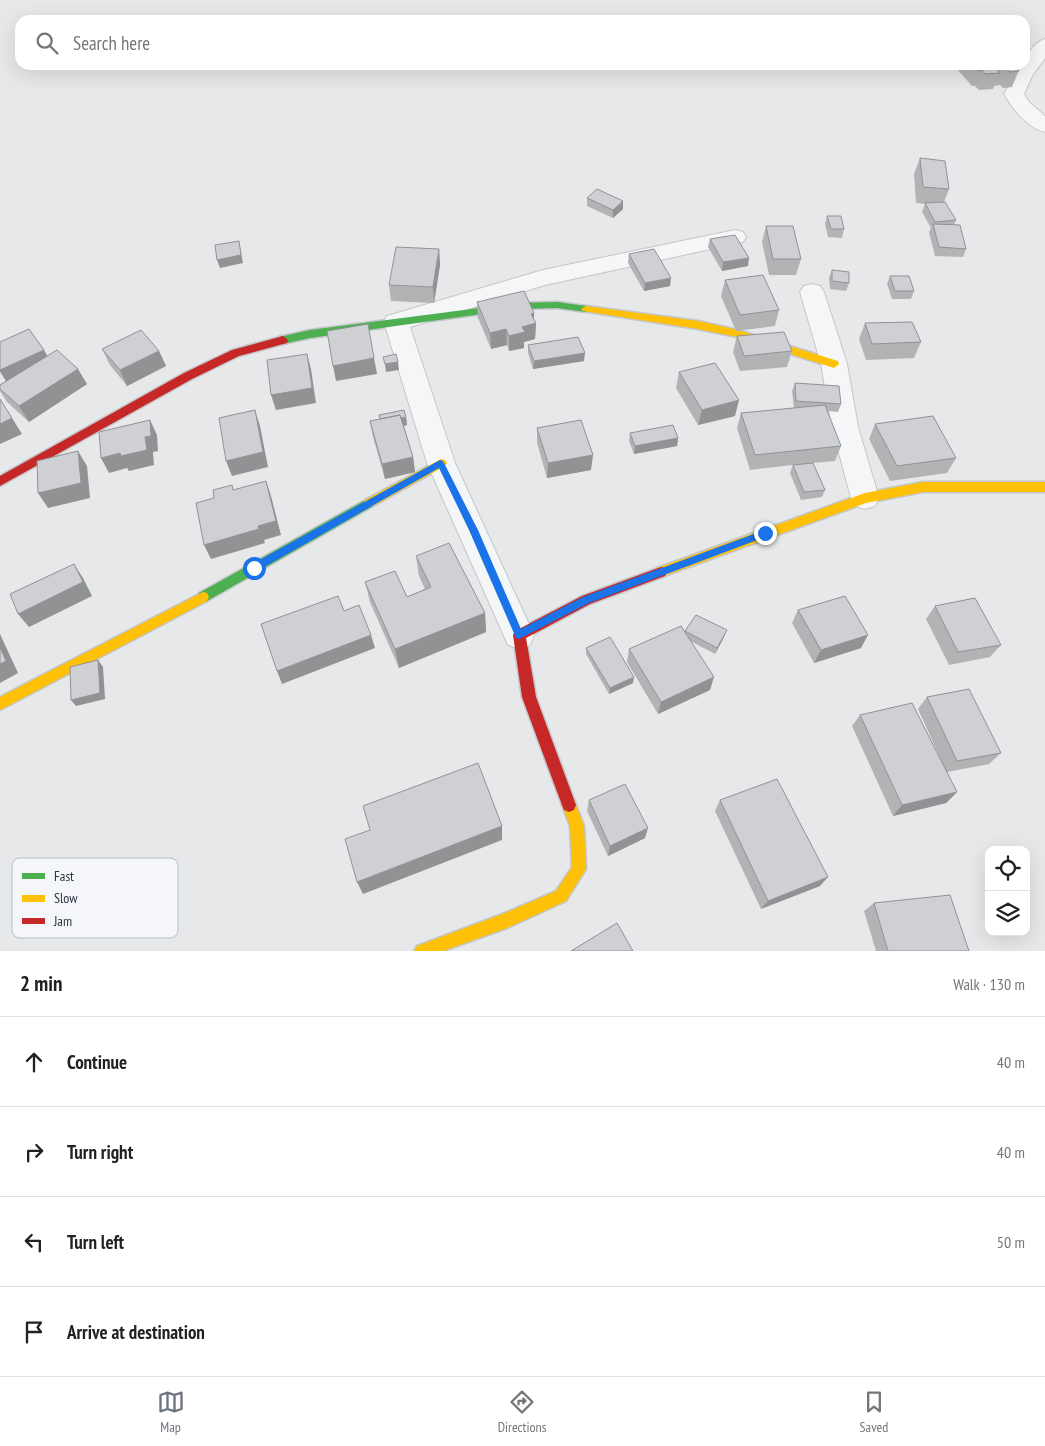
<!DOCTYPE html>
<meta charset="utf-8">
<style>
body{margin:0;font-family:"PT Sans Narrow",sans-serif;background:#f2f2f2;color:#222}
.controls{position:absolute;right:15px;bottom:15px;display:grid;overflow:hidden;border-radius:10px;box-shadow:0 5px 20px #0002}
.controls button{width:45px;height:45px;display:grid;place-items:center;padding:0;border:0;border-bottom:1px solid #e0e0e0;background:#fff;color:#222;font:25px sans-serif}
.stop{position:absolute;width:15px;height:15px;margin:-11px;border:4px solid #1a73e8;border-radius:50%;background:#fff}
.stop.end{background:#1a73e8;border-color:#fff;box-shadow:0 1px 5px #0008}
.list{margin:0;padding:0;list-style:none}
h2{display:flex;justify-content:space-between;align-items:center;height:65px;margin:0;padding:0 20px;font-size:21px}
h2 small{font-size:16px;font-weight:400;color:#767676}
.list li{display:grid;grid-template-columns:32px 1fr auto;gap:15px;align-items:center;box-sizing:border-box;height:90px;padding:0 20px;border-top:1px solid #e0e0e0}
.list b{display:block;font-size:19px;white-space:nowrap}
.list em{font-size:16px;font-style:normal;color:#767676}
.icon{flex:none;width:28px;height:28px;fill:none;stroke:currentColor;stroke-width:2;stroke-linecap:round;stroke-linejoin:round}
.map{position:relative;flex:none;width:1045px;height:951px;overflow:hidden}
.search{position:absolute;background:#fff;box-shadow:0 5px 20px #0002;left:15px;right:15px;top:15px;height:55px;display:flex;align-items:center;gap:12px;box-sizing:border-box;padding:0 18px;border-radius:15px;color:#767676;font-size:19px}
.sheet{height:425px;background:#fff}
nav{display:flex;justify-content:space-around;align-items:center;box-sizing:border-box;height:70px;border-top:1px solid #e0e0e0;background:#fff;font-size:14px;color:#767676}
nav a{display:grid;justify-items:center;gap:2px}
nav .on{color:#6c737f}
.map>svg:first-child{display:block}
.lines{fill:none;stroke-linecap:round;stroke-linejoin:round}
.street-casing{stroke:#c4c6c8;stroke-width:2}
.fast-casing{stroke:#c4c6c8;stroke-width:3}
.slow-casing{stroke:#c4c6c8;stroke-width:3}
.jam-casing{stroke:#c4c6c8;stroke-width:3}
.street{fill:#f5f6f7;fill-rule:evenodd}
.fast{fill:#4caf50;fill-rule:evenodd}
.slow{fill:#ffc107;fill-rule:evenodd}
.jam{fill:#c62828;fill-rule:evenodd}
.wall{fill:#b1b3b5}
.shaded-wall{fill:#909294}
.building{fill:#ced0d3;stroke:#909294}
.route{fill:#1a73e8}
.key{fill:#f4f6f9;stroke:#b8bcc3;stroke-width:1}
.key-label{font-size:14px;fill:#2b3445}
</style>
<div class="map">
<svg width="1045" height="951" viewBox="0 0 1045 951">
<rect width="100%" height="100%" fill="#e6e8ea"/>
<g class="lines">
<defs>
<path id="street" d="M1045,39v19l-13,18 -8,18 5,8 16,14v16c-18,-4 -32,-23 -41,-38l17,-29h4c0,-10 10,-23 20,-26z
M735,230l8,2 3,5 -3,5 -198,43 -135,42 45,136 79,172 -4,10 -11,4 -11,-4 -81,-182 -43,-141 3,-6 156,-46z
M812,284l8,2 4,6 23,72 11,63 21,71 -4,8 -10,3 -10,-3 -4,-8 -19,-71 -11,-63 -21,-72 4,-6z"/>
<path id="fast" d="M557,302l29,4 5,3 -5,3 -29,-4 -40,1 -207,29 -27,6 -5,-4 1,-3 31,-7 207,-27z
M369,498l4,2 2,3 -2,3 -166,95 -4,1 -4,-1 -2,-4 2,-4z"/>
<path id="slow" d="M586,306l112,15 40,9 100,31 1,3 -5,4 -97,-31 -39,-8 -115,-18 -2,-2z
M441,459l4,1 2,3 -2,3 -72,40h-8l-2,-3 2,-3z
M923,482h122v10h-122l-57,11 -205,74 -4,-1 -2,-4 2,-4 208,-75z
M203,592l4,1 2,4 -2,4 -207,109v-13z
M569,798l5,2 10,26 2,43 -20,32 -59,27 -64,23h-29l3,-5 88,-33 51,-22 16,-24 -2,-41 -8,-21 2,-5z"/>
<path id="jam" d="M283,336l5,4 -1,3 -48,13 -47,23 -192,107v-10l184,-103 48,-23z
M661,567l4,1 2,4 -2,4 -75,28 -64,34 10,59 40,108 -2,5 -5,2 -5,-2 -2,-5 -40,-108 -9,-62 2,-4 67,-35z"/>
</defs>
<!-- street casing -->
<use href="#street" class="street-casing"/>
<!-- fast casing -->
<use href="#fast" class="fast-casing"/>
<!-- slow casing -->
<use href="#slow" class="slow-casing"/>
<!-- jam casing -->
<use href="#jam" class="jam-casing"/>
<!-- street -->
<use href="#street" class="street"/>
<!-- fast -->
<use href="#fast" class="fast"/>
<!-- slow -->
<use href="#slow" class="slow"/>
<!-- jam -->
<use href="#jam" class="jam"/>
</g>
<!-- wall -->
<path class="wall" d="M958,65h63l-9,22 -9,1 -3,-3 -6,1 -1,3 -14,1 -4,-4h-3l-14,-16 2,-4z
M920,158l29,31 -5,13 12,18 -2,5 12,24 -3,8 -28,-1 -6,-24 2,-4 -9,-16 3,-8 -9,-1 -2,-29z
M587,198l36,11 -10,9 -26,-12z
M827,216l17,13 -2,9 -14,-1 -3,-13z
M766,226l35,33 -5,16h-27l-7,-33z
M710,239l38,27 -26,5 -14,-24z
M439,249l1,16 -6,38 -43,-2 -2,-16z
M629,254l41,32 -26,5 -16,-28z
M832,270l17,13 -3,8 -16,-2 -1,-11z
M890,276l24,15 -3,8h-19l-5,-15z
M725,280l54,30 -4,16 -39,5 -15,-35z
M477,302l57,19 2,2 -1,16 -11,3v6l-15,3 -2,-6 -16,4 -13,-31z
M865,323l56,19 -7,16 -48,2 -7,-21z
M737,336l55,15 -5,16 -47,4 -7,-19z
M0,342l44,8 3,6 40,28 -58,38 -22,-20 -7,-11v-6l6,-4 -6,-9z
M528,345l56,16 -51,8 -5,-16z
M102,349l57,2 7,15 -39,20 -17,-21z
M679,372l56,44 -37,9 -22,-37z
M795,383l46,21 -3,8 -11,-1 14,35 -6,15 -22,2 12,27 -3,7 -21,3 -11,-27 3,-8 -43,5 -13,-42 4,-15 53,-5 -2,-17z
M406,417l1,8 -3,1 9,31 2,15 -30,7 -12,-42 -3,-16z
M875,424l81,34 -9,15 -57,8 -21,-42z
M537,428l54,42 -44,8 -10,-35z
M630,433l48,5 -1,8 -43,8 -5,-13z
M416,556l69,57 1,19 -87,36 -29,-66 -5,-20 42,15 18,-8 -6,-13z
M935,606l66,39 -11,12 -41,8 -23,-46z
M798,610l63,38 -47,15 -22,-40z
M696,615l28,22 -9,17 -23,-12 18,48 -52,24 -31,-52 2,-13 56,-17z
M586,648l47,35 -24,11 -23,-40z
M927,697l74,56 -12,11 -42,8 10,20 -11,11 -53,13 -41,-90 8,-11 82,47 -24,-53z
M589,800l56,38 -37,18 -21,-45z
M720,800l100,86 -59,23 -46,-98z
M874,903l95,48h-93l-12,-40z"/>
<!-- shaded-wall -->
<path class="shaded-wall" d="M623,201v8l-10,9v-8z
M239,241l4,22 -23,5 -3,-8z
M439,249l1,16 -6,38 -1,-16z
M749,258l-1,8 -26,5 1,-9z
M671,278l-1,8 -26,5 1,-8z
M534,313v11l2,-1 -1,16 -11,3v6l-15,3v-15l13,-9 9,-13z
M506,329l1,16 -16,4 -1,-16z
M44,350l9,16 -44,20 -9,-15v-1z
M159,351l7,15 -39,20 -7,-16z
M585,353l-1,8 -51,8 1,-8z
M307,354l4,15 5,34 -40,7 -5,-15z
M374,358l3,16 -41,7 -3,-15z
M398,362l1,8 -13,2 -1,-8z
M78,369l9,15 -58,38 -10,-16z
M739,400l-4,16 -37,9 4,-15z
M7,410l15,24 -22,10v-20z
M255,410l5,16 8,41 -36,9 -6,-15z
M406,417l1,8 -25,6 -1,-8z
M150,420l7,15 1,16 -5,1 1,13 -25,6 -2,-3 -18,5 -8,-15 19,-5 25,-16z
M678,438l-1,8 -43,8 1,-8z
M78,451l9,15 3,32 -42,10 -10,-15z
M593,455l-2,15 -44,8 1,-15z
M413,457l2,15 -30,7 -3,-15z
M266,481l5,15 10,39 -17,5 1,3 -54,16 -7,-14 54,-19z
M74,564l9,14 9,18 -63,31 -11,-13z
M485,613l1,19 -87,36 -4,-19z
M727,630l-3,7 -9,17 2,-6z
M0,634l18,39 -18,10z
M371,635l4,13 -93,36 -5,-13z
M868,635l-7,13 -47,15 7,-13z
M98,660l5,7 2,32 -29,7 -5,-6z
M634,677l-1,6 -24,11 1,-6z
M714,677l-4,13 -52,24 3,-12z
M957,792l-11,11 -53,13 9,-11z
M502,826v14l-139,54 -6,-12z
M648,828l-3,10 -37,18 2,-10z
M828,877l-8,9 -59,23 7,-8z"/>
<!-- building -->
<path class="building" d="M974,65h40l5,6 -10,1 -2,-3 -10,1 3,3 -15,1 -3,-4 -3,1z
M920,158l25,3 4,28 -26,-2z
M597,189l26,12 -10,9 -26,-12z
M945,202l11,18 -21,2 -10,-19z
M827,216h14l3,13h-13z
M933,224l27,1 6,24 -27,-2z
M766,226h27l8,33h-28z
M735,235l14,23 -26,4 -13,-23z
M239,241l2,14 -24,5 -2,-15z
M396,247l43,2 -6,38 -44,-2z
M654,249l17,29 -26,5 -16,-29z
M832,270l17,2v11l-17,-2z
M763,275l16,35 -39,5 -15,-35z
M890,276h19l5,15h-19z
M524,291l10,22 -3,1 5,9 -14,4 3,5 -16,4 -3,-7 -16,4 -13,-31z
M912,322l9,20 -49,2 -7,-21z
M368,324l6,34 -41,8 -6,-35z
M29,329l15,21 -44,20v-28z
M141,330l18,21 -39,19 -18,-21z
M784,332l8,19 -48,5 -7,-20z
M578,337l7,16 -51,8 -6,-16z
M57,350l21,19 -59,37 -19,-17v-4z
M307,354l5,34 -41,7 -4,-35z
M396,354l2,8 -13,2 -2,-7z
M715,363l24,37 -37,10 -23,-38z
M795,383l44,3 2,18 -45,-3z
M0,399l12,19 -12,6z
M825,405l16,41 -86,9 -14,-42z
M255,410l8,42 -37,9 -7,-43z
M404,410l2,7 -5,1 -1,-3 -20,4 -1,-4z
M400,415l13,42 -31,7 -12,-43z
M933,416l23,42 -59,8 -22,-42z
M150,420l1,16 -6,1 2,13 -26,6 -1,-3 -19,5 -2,-26z
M581,420l12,35 -45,8 -11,-35z
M673,425l5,13 -43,8 -5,-13z
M78,451l3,32 -43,10 -1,-32z
M813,463l12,27 -21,2 -11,-27z
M266,481l10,40 -18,5 1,3 -55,16 -8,-42 18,-5 -1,-8 19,-5 1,5z
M449,543l36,70 -90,36 -30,-67 30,-11 12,26 24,-10 -15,-31z
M74,564l9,18 -65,32 -8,-20z
M338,596l6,15 15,-6 12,30 -94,36 -16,-47z
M845,596l23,39 -47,15 -23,-40z
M975,598l26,47 -43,7 -23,-46z
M696,615l31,15 -10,18 -32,-17z
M681,626l33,51 -53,25 -32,-53z
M610,637l24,40 -24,11 -24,-40z
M0,647l6,14 -6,3z
M98,660l2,33 -29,7 -1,-33z
M969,689l32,64 -44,8 -30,-64z
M912,703l45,89 -55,13 -42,-90z
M478,763l24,63 -145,56 -12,-43 25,-9 -7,-24z
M777,779l51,98 -60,24 -48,-101z
M625,784l23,44 -38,18 -21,-46z
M950,895l19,56h-81l-14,-48z
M617,923l16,28h-62z"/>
<!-- route -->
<path class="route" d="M440,460l3,1 35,69 43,99 62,-32 179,-66 3,-1 4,3 -1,3 -179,67 -70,36 -3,-1 -47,-108 -30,-62 -182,103h-6v-6z"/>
<!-- legend -->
<rect x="12" y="858" width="166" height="80" rx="8" class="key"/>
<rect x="22" y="873" width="23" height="6" fill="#4caf50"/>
<rect x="22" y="895" width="23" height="7" fill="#ffc107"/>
<rect x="22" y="918" width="23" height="6" fill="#c62828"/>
<g class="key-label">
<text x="54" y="881">Fast</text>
<text x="54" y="903">Slow</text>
<text x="54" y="926">Jam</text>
</g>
</svg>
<div class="controls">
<button><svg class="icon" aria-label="locate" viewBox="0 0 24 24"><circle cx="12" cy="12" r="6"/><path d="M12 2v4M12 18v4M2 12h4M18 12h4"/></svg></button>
<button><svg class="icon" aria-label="layers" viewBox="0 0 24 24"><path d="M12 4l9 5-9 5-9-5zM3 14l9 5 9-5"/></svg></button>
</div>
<div class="stop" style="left:254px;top:568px"></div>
<div class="stop end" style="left:765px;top:533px"></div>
<div class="search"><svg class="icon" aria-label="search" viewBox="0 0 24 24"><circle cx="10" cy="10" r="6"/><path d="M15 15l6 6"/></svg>Search here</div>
</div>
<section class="sheet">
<h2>2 min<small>Walk · 130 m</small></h2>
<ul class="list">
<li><svg class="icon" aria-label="ahead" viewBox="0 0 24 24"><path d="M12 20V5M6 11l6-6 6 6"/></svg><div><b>Continue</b></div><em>40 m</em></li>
<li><svg class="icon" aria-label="right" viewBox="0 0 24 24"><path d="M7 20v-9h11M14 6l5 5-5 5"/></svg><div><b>Turn right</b></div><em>40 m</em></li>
<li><svg class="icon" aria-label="left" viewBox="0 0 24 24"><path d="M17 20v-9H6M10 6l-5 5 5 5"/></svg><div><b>Turn left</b></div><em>50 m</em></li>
<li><svg class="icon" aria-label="arrive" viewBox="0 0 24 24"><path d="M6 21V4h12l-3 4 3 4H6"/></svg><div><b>Arrive at destination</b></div></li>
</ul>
</section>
<nav>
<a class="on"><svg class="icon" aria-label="map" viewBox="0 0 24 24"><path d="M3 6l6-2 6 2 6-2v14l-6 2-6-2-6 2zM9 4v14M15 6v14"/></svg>Map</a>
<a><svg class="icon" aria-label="directions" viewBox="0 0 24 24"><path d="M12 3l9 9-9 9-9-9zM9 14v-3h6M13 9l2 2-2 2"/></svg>Directions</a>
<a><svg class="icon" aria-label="saved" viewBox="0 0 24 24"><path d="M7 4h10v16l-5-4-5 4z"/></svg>Saved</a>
</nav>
